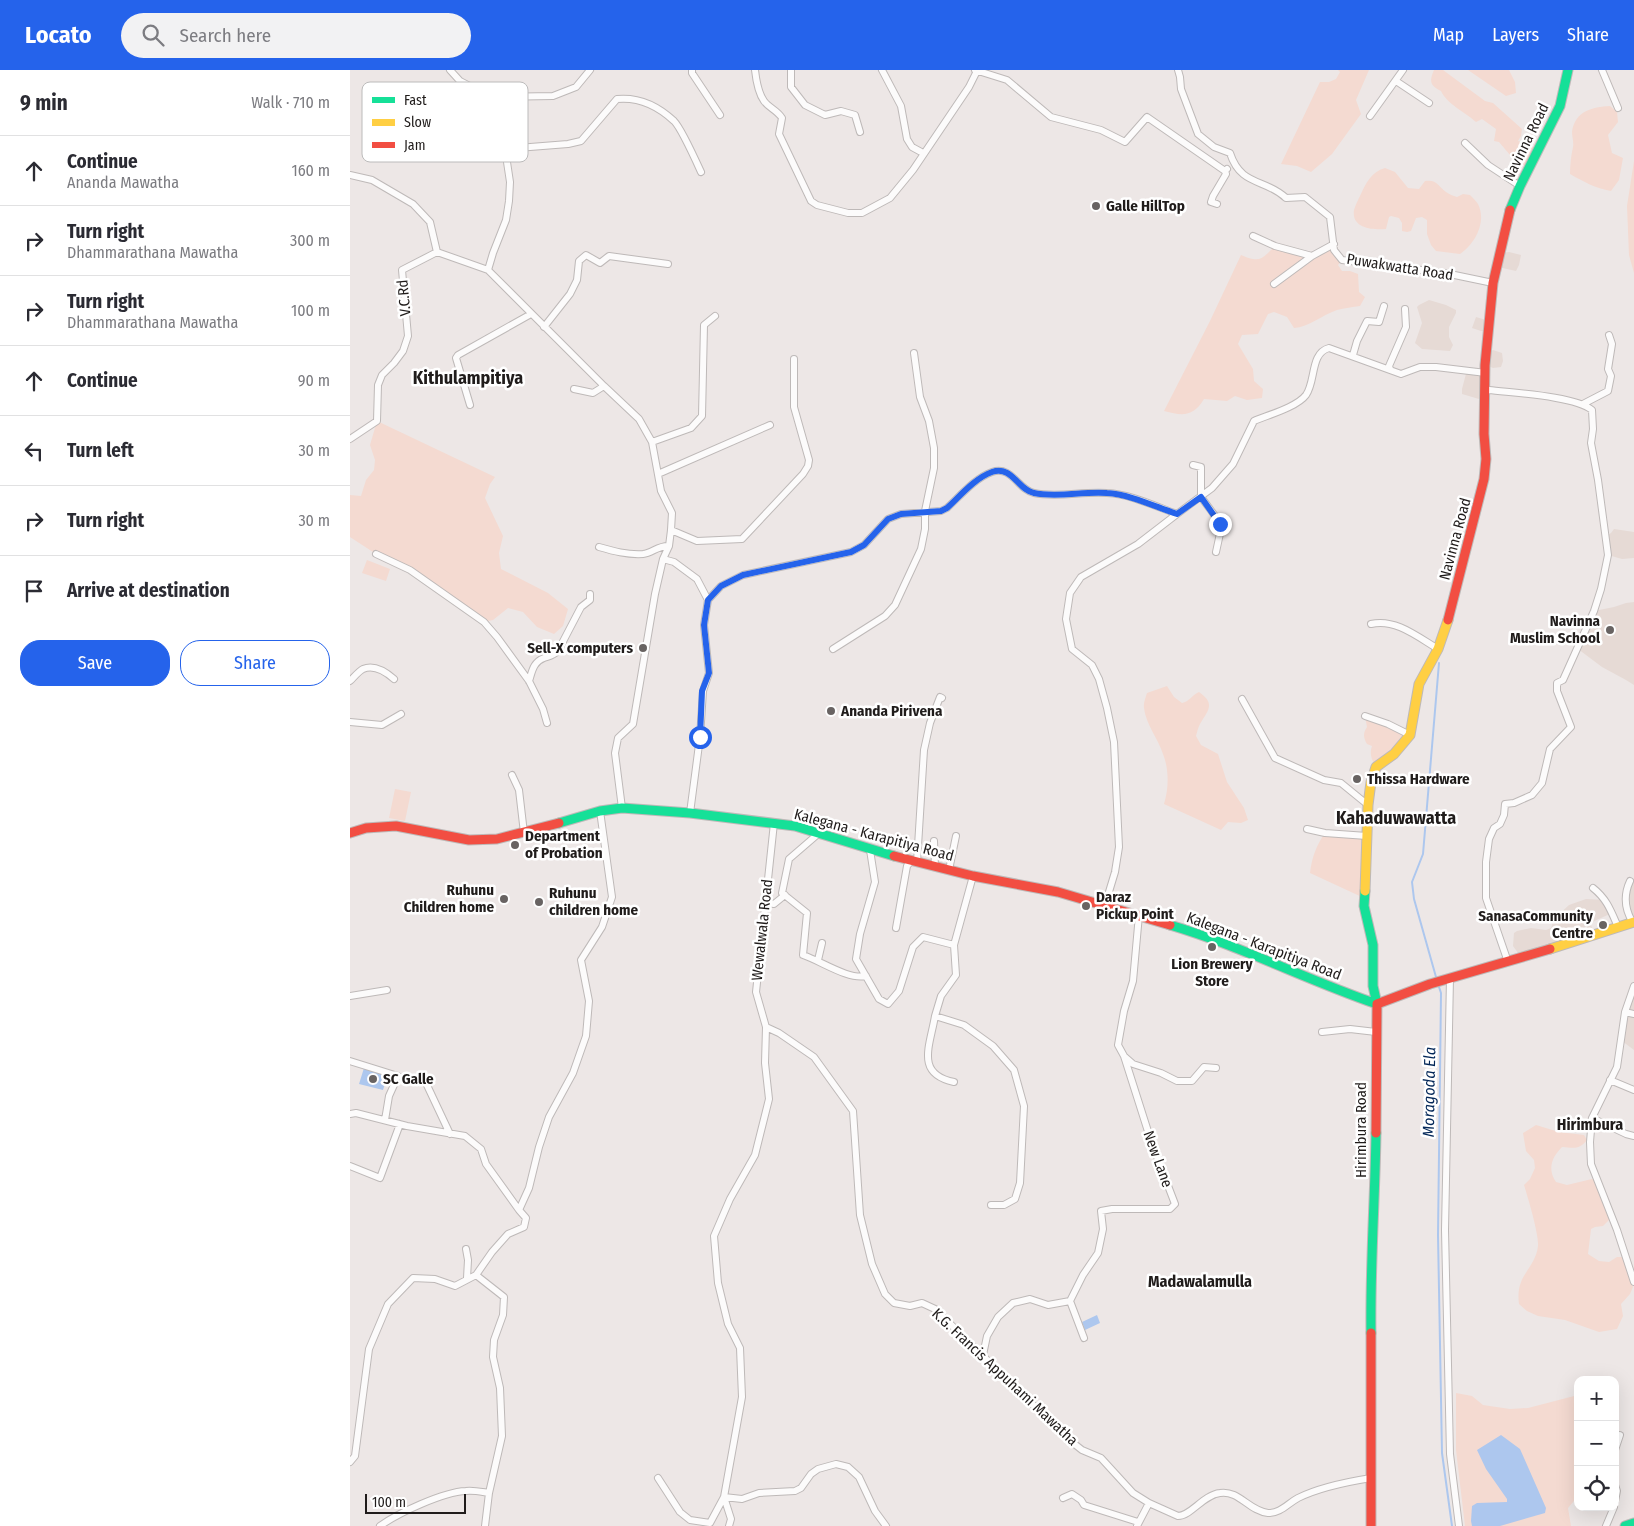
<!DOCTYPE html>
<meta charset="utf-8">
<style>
body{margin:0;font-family:"Fira Sans Condensed",sans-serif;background:#f2f2f3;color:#2b2b33}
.controls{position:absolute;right:15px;bottom:15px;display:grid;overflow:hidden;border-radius:10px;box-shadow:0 5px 20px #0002}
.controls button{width:45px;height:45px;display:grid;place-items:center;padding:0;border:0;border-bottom:1px solid #e1e1e2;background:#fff;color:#2b2b33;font:25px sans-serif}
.scale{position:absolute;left:15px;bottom:12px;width:101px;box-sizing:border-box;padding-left:5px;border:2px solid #201c1b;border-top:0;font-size:14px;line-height:18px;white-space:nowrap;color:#201c1b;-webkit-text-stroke:4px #fff;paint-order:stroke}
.stop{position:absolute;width:15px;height:15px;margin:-11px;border:4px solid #2563eb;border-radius:50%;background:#fff}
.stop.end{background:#2563eb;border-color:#fff;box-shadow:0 1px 5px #0008}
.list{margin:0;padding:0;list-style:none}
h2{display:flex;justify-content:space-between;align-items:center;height:65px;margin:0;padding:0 20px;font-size:21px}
h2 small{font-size:16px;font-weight:400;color:#7c7c81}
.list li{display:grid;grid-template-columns:32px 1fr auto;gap:15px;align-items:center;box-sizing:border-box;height:70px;padding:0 20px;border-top:1px solid #e1e1e2}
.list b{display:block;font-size:19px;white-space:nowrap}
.list p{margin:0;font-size:16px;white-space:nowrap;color:#7c7c81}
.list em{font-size:16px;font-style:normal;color:#7c7c81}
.actions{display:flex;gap:10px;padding:15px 20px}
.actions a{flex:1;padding:11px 0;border:1px solid #2563eb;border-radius:20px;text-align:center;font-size:18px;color:#2563eb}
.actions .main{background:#2563eb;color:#fff}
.icon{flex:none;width:28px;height:28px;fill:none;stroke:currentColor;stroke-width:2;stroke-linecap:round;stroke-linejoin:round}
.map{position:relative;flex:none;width:1284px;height:1456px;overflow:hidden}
header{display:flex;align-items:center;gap:30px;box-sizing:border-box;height:70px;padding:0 25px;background:#2563eb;color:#fff}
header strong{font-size:24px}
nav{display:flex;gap:28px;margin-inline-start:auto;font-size:18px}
.search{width:350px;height:45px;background:#f2f2f3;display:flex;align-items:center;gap:12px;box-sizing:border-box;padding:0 18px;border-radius:28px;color:#7c7c81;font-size:19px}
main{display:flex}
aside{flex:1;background:#fff}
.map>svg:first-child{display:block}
.built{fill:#e6dad5}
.green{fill:#f4dad1}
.water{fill:#adc7ee}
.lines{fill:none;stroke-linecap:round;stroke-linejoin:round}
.stream{stroke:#adc7ee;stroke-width:2}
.street-casing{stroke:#beb9b8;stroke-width:8}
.fast-casing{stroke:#beb9b8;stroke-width:11}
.slow-casing{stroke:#beb9b8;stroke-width:11}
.jam-casing{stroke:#beb9b8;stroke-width:11}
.street{stroke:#fcfbfb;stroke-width:6}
.fast{stroke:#16e098;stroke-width:9}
.slow{stroke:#ffcf43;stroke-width:9}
.jam{stroke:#f24e42;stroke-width:9}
.route{stroke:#2563eb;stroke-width:6}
.poi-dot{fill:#686362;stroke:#fff;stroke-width:2}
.labels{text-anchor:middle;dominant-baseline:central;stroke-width:5;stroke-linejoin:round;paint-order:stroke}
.street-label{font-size:15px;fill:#201c1b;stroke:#fff}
.poi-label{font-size:15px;font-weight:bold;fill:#201c1b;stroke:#fff;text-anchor:start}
.water-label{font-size:16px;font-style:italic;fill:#032758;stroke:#fff}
.neighbourhood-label{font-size:16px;font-weight:bold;fill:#201c1b;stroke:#fff}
.quarter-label{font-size:18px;font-weight:bold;fill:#201c1b;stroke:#fff}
.key{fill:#fff;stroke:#bcbbbb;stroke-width:1}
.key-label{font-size:14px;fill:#201c1b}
</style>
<header>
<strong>Locato</strong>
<div class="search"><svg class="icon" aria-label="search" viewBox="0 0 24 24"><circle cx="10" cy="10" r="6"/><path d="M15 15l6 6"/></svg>Search here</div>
<nav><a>Map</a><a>Layers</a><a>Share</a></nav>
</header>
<main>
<aside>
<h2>9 min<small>Walk · 710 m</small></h2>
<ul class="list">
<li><svg class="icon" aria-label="ahead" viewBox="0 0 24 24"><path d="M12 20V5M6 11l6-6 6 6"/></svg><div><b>Continue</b><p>Ananda Mawatha</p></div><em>160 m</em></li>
<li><svg class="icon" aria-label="right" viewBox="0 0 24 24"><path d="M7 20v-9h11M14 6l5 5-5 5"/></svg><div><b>Turn right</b><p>Dhammarathana Mawatha</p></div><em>300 m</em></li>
<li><svg class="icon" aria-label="right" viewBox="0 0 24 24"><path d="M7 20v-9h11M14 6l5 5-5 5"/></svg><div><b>Turn right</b><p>Dhammarathana Mawatha</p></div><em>100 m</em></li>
<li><svg class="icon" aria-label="ahead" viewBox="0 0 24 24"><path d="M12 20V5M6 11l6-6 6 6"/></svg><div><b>Continue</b></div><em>90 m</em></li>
<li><svg class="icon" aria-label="left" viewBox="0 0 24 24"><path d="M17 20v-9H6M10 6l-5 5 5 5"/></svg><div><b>Turn left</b></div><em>30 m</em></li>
<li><svg class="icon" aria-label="right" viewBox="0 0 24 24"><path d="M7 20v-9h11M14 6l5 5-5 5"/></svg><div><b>Turn right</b></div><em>30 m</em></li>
<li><svg class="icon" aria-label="arrive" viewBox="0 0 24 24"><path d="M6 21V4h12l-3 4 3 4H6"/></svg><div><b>Arrive at destination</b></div></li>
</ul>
<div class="actions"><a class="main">Save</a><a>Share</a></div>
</aside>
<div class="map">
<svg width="1284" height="1456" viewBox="0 0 1284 1456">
<rect width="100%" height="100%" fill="#ede7e6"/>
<!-- built -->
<path class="built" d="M1159,182l12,3 -2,10 -3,6 -18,-4 3,-14z
M1079,230l17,5 10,5v3l-7,14v10l4,8 -3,6 -28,-2 -7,-6 7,-20 -5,-16 2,-2z
M1126,247l10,3 3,11h-8l-9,-3z
M1143,280l9,3 1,8 -2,6 -8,1 -7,-3 1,-12z
M1117,300l19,3 -1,25 -6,1 -17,-5v-5z
M1264,459l20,3v26l-12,1 -14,-4 -2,-19 5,-3z
M1284,532v83l-8,-5 -24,-13 -24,-18 16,-38 20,-4 12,-4z
M1284,810v42l-7,-10 3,-31z
M1236,829l19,1 7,13 -22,10 3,7 -72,27 -8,-11 1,-13 3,-2 14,-3 15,2 5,-2 3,-9 15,-14z
M1284,916v64l-12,-9z"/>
<!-- green -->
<path class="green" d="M988,0h31l-13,30 5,14 -29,40 -21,18 -14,-6 -16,-2 39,-82h9l7,-3 4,-7z
M1084,0h9l42,31 8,2 29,26 -1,7 -3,5 11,3 9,7 -9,18 -19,-14 -11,-13 -5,-1 2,-12 -14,-10 -6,3c-11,-10 -29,-18 -35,-31 -11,-5 -12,-10 -7,-21z
M1118,0h41l6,12 1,11 -10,3z
M1260,36l7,6 1,10 -10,13 4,18 11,5 -4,22 -8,11c-16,-3 -27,-9 -41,-17 0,-9 1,-18 3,-27 1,-5 -1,-10 -1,-15 3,-21 20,-25 38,-26z
M1284,91v112l-5,-18 -2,-49z
M1035,98l10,4 13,16 11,1 6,-8c12,-2 13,5 21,11 3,2 7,4 11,5l6,-3 7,1c3,3 6,6 8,9 9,18 -3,40 -18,50l-24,-3 -5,-6 -4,-11v-14l-5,-3 -6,1 -5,13 -4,1 -5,-1v-8l-3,-5 -8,-2 -2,1 -3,12c-12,1 -35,0 -32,-19 1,-4 4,-10 6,-14 6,-13 11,-24 25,-28z
M984,174l8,16 -4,5 4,6h8l8,3 1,18 6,5 -5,9c-7,1 -16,2 -23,4 -15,5 -28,17 -43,18l-7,-11 -13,-5 -6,2 -10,20 -16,1 -4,9 15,25 1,12 9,8 -1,9 -15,2 -12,-4 -8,5 -23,-2c-11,18 -21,17 -40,12l46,-90 31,-66c19,8 20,5 34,-9l37,10z
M27,351l118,56 -5,7 -5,14 18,38 -4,17 2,16 47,24 20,16 -5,17 -9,8 -17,-7 -14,-15 -15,-4 -15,12 -9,2 -74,-52 -34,-16 -26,-17v-42l11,1 5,-16 8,-10 1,-10 -5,-15z
M17,490l23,9 -4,12 -24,-8z
M817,616l7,11 8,6c7,-1 10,-8 17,-11 17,12 9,18 1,32 -2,4 -3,8 -4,12l5,9 17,9 9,28 17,26 4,12 -7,3 -13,-1 -7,8 -57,-26c5,-16 5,-35 -1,-50 -5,-16 -17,-29 -19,-46 -1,-5 2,-11 3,-15z
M1015,646l45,19 -34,32c-4,-7 -7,-13 -4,-21l-5,-2c-4,-7 -4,-11 0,-17z
M45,719l16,3 -6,29 -16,-3z
M975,763l42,3 -3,62 -54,-25c2,-16 6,-27 15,-40z
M1186,1055l23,7 25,3 3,5c-8,10 -13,8 -25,7 -10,10 -15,22 -6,35l11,3 25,-6 3,2 15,38 -7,7 -8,1 -4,2 -3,25 11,7 10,1 8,-5h5l11,30 -3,7 -9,10 2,12 -6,13 -18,3 -34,-12 -27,-4 -11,-5 -8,-7c-4,-30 16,-34 19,-58 1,-12 -10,-48 -14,-61l6,-6 5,-11 -1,-8 -8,-9 -3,-18z
M1106,1323l16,3 11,9 27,4 18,-1 50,-13v101l-10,12 3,18h-106l-9,-76z"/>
<!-- water -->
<path class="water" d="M14,998l24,6 -5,16 -24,-6z
M747,1245l3,8 -15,7 -3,-8z
M1151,1365l19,14 26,59 -1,5 -45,13h-28l-1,-5 1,-15 5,-3 30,-1v-3l-21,-30 -9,-19z"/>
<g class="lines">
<!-- stream -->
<path class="stream" d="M1086,907l-22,-78 -2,-17 11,-28 16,-191
M1088,914l3,9 -3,242 4,218 10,73"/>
<defs>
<path id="street" d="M100,0l10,11 31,16 8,12 11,73 -1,19 -3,19 -13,33 -5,17
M342,0v3l28,42
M405,0c1,9 4,24 9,31 5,7 13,9 18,17l-3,16 32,67 6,4 31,8h14l28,-15 23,-28 56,-83 8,-16
M441,0v17l14,18 20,10 16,-4 14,4 5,17
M532,0l19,36 6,33 5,8 11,6
M625,0l32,10 44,37 50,13 24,12 22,-25 78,54
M828,0l2,7 1,12 17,45 16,13 16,6c11,34 35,25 56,45l19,-1 25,20 4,33 8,10 103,13 48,10
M1252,0l16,38
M1046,11l33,22
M141,27l62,-1 23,-9 14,-17
M1020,46l33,-46
M1115,73l23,22 32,21
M155,79l63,-5 13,-3 36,-42c21,-2 41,7 57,22 7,7 22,40 27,51
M0,105l22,5 41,24 17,18 7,30 51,18 116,116 35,33 13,23 9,49 11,22 -1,17 -2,16 -6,13 -8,35 -22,130 -15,14 -3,15 7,55
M867,134l-6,-2 2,-6 13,-22 -1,-3 2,-2
M903,166l22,10 37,10 22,-12
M924,214l38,-28
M194,257l26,-33 7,-14 2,-19 7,-6 14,8 9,-7 59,8
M1003,285l4,-14 10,-20 12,1 5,-16
M1040,299l-1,-3 17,-39 -1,-18
M224,319l19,4 11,-7
M1135,321l4,-1c24,3 86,6 103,20l1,19 -2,14 7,37 10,75 -7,34 -7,22 -31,69 -6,3v8l14,36 -21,22 -8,34 -10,12 -18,8 -9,1 -1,11 -4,9 -6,4 -5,11 -3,23v36l22,64
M1233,334l25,-13 3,-15 -3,-7 4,-25 -3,-9
M120,335l-14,-47 2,-3 73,-41
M0,369l27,-18 1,-36 4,-10 12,-12 9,-12 5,-15 -6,-66 35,-18
M302,372l39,-14 11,-12 2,-91 11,-9
M843,395l8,2v30l20,27v5l-5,23
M308,404l112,-49
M321,460l26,11 45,-2 61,-65 5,-8 1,-6 -15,-53v-48
M249,477c14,4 28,8 44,7 9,-1 16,-9 26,-8
M26,484l34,16 74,52 13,15 32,44 14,28 4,14
M313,489l11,3 23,17 11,21 -4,25 5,48 -6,18 -3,46 -10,76
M358,530l13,-14 22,-11 108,-23 13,-7 24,-26 13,-5 40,-3 6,-3c13,-12 28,-30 45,-36 20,-7 26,18 42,21 23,5 49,-2 73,0 23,1 48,13 70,21l35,-26 21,-24 21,-43c14,-6 43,-14 52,-26 10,-14 4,-42 23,-47l72,26 19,-7h16l50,6
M1021,554c24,-6 47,13 67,25
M483,579l52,-33 10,-11 26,-56 4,-20v-18l9,-43v-20l-5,-27 -9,-24 -6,-44
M0,611c4,-4 9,-10 13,-12 12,-5 23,3 31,10
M179,611c3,-9 4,-19 15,-23 6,-2 9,-2 14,-7l23,-44 9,-7v-6
M892,629l33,59 49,22 17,3 27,22
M1015,646l23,8 22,11
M0,652l32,3 19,-11
M162,705l7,15 5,43
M957,759l18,4 42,3
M468,764l-29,25 -7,34 25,20 -4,42c18,6 45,25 63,21
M584,771l1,25
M520,780l5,32 -15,52 -4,25 23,40 9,5 11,-13 14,-44 10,-10 31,8 2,30 -15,21 -6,20 29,9 29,21 21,24 10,36 -4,77 -5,16 -11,6h-13
M567,792l7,-112 6,-27 10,-26 2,1
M599,800l7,-34
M1280,811c-7,15 -5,29 3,42
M1243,818c14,11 18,23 25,39
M415,833l9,1 11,-9
M755,835l10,-33 4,-25 -5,-105 -7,-34 -8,-29 -7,-14 -20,-16 -6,-30 4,-26 11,-16 57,-33 39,-30
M546,858l11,-62 5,-6
M604,875l19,-69
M468,890l4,-17
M1100,908l-5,252 5,224 9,72
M1284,916l-9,26 -8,55 -25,51 -2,24 1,22 26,66 17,52
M0,926l37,-6
M1275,942l9,2
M585,946c-5,30 -20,58 19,66
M416,957l13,6 35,24 39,54 7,104 12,49 13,30 9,9 16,3 12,-3 13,6 133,130 14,11 19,8 32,35 16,10 29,13c13,0 25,-21 42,-23 19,-3 29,18 48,20 13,0 19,-9 30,-15 22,-11 48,-16 73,-20
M972,962l28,-3 26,3
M775,987l8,7 28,9 16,8h15l12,-14 12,1
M0,991l48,15 -9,20 -4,24
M1260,1010l24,10
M76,1013l24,51
M0,1044l6,-1 51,13 58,10 16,13 5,15 33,46
M1242,1048l34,16 8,2
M0,1096l30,12 20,-54
M116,1179l2,11 -1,18
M720,1231l14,37
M633,1285l4,-19 11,-19 15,-14 17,-4 18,6 22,-4 13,-26 15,-22 5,-24 -2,-18 11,-2h58l5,-5 -23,-60 -28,-88 -6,-11 6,-34 9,-30 6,-66
M1265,1380l5,-15
M0,1392l5,-6 14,-107 19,-45 25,-26 22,1 20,7 21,-11
M308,1408l22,34 10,8 20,3 14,-26 18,2 17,-6 36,-2 6,-3 10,-14 7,-5 18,-5 12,3 11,10 16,34 11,15
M1265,1415l2,6 -2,10
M139,1423l13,-57 -2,-48 -7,-31 1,-17 9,-25 1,-18 -28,-22 16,-23 16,-18 16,-7 2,-9 -7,-8 10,-22 10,-41 10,-30 24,-44 13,-37 3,-35 -8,-41 21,-33 10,-30 -12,-86
M713,1428l9,-4 9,6 3,5 54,17
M30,1456c18,-13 63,-34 86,-35 7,-1 16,1 23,2l-4,33
M379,1456l2,-7 -7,-22 18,-100 -2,-49 -12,-24 -10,-41 -4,-47 16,-37 25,-44 14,-56 -4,-36 1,-36 -10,-35 18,-169
M787,1456l12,-23
M1256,1456l8,-19"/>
<path id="fast" d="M1160,140l10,-24 40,-80 8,-36
M209,753l41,-12 22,-3 68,5 105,13 99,30
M820,855c71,21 137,55 207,79l-4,-18v-41l-9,-39 1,-15
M1021,1263c-1,-67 4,-133 5,-200
M1275,1456l9,-3"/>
<path id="slow" d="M1015,821l3,-86 3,-23 5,-15 18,-13 16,-19 9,-51 19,-35 10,-29
M1200,879l84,-27"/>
<path id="jam" d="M1098,550l36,-141 2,-20 -2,-25 1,-69 8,-82 17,-73
M0,763l16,-5 30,-2 73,14 28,-1 62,-16
M544,786l79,20 85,16 112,33
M1026,1063l1,-129 53,-20 120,-35
M1021,1263v193"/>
</defs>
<!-- street casing -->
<use href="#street" class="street-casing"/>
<!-- fast casing -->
<use href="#fast" class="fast-casing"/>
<!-- slow casing -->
<use href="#slow" class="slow-casing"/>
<!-- jam casing -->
<use href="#jam" class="jam-casing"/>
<!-- street -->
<use href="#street" class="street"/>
<!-- fast -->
<use href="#fast" class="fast"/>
<!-- slow -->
<use href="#slow" class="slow"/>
<!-- jam -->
<use href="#jam" class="jam"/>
</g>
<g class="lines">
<!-- route -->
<path class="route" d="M350,667l2,-46 7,-18 -5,-48 4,-25 13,-14 22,-11 108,-23 13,-7 24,-26 13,-5 40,-3 6,-3c13,-12 28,-30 45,-36 20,-7 26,18 42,21 23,5 49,-2 73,0 22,1 49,14 70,21l24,-17 19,27"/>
</g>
<!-- markers -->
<g class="poi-dot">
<circle cx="746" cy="136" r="5"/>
<circle cx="1260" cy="560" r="5"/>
<circle cx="293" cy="578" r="5"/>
<circle cx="481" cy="641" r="5"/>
<circle cx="1007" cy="709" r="5"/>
<circle cx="165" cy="775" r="5"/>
<circle cx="154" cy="829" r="5"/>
<circle cx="189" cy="832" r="5"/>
<circle cx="736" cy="836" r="5"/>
<circle cx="1253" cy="855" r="5"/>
<circle cx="862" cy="877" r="5"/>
<circle cx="23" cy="1009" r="5"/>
</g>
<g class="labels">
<!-- street labels -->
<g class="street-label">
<text transform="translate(1176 72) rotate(-64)">Navinna Road</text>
<text transform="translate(1050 197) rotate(9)">Puwakwatta Road</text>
<text transform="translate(54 228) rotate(-95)">V.C.Rd</text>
<text transform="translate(1105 469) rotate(-75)">Navinna Road</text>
<text transform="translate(524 765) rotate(15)">Kalegana - Karapitiya Road</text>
<text transform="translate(412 860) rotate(-84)">Wewalwala Road</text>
<text transform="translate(914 876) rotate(21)">Kalegana - Karapitiya Road</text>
<text transform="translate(1011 1060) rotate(-90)">Hirimbura Road</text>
<text transform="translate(808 1089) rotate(70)">New Lane</text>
<text transform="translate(655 1307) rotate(43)">K.G. Francis Appuhami Mawatha</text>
</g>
<!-- poi labels -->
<g class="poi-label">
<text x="756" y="136">Galle HillTop</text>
<text x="1250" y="551" text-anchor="end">Navinna<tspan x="1250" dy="17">Muslim School</tspan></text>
<text x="283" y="578" text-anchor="end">Sell-X computers</text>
<text x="491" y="641">Ananda Pirivena</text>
<text x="1017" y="709">Thissa Hardware</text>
<text x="175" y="766">Department<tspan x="175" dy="17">of Probation</tspan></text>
<text x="144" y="820" text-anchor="end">Ruhunu<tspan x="144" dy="17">Children home</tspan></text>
<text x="199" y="823">Ruhunu<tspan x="199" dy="17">children home</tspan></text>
<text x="746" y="827">Daraz<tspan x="746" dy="17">Pickup Point</tspan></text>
<text x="1243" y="846" text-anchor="end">SanasaCommunity<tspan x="1243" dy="17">Centre</tspan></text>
<text x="862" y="894" text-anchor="middle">Lion Brewery<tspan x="862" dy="17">Store</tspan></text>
<text x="33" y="1009">SC Galle</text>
</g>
<!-- water labels -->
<g class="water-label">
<text transform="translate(1079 1022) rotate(-89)">Moragoda Ela</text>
</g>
<!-- neighbourhood labels -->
<g class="neighbourhood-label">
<text x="1240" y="1054">Hirimbura</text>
<text x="850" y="1211">Madawalamulla</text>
</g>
<!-- quarter labels -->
<g class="quarter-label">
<text x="118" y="308">Kithulampitiya</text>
<text x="1046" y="748">Kahaduwawatta</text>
</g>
</g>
<!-- legend -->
<rect x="12" y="12" width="166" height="80" rx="8" class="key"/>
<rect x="22" y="27" width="23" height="6" fill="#16e098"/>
<rect x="22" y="49" width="23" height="7" fill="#ffcf43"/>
<rect x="22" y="72" width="23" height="6" fill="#f24e42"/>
<g class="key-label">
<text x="54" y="35">Fast</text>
<text x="54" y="57">Slow</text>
<text x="54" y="80">Jam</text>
</g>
</svg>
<div class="controls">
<button>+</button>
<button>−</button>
<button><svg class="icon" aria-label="locate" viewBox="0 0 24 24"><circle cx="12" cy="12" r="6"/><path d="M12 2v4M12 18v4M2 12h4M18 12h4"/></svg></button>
</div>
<div class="scale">100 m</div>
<div class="stop" style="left:350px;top:667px"></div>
<div class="stop end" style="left:870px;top:454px"></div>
</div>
</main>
